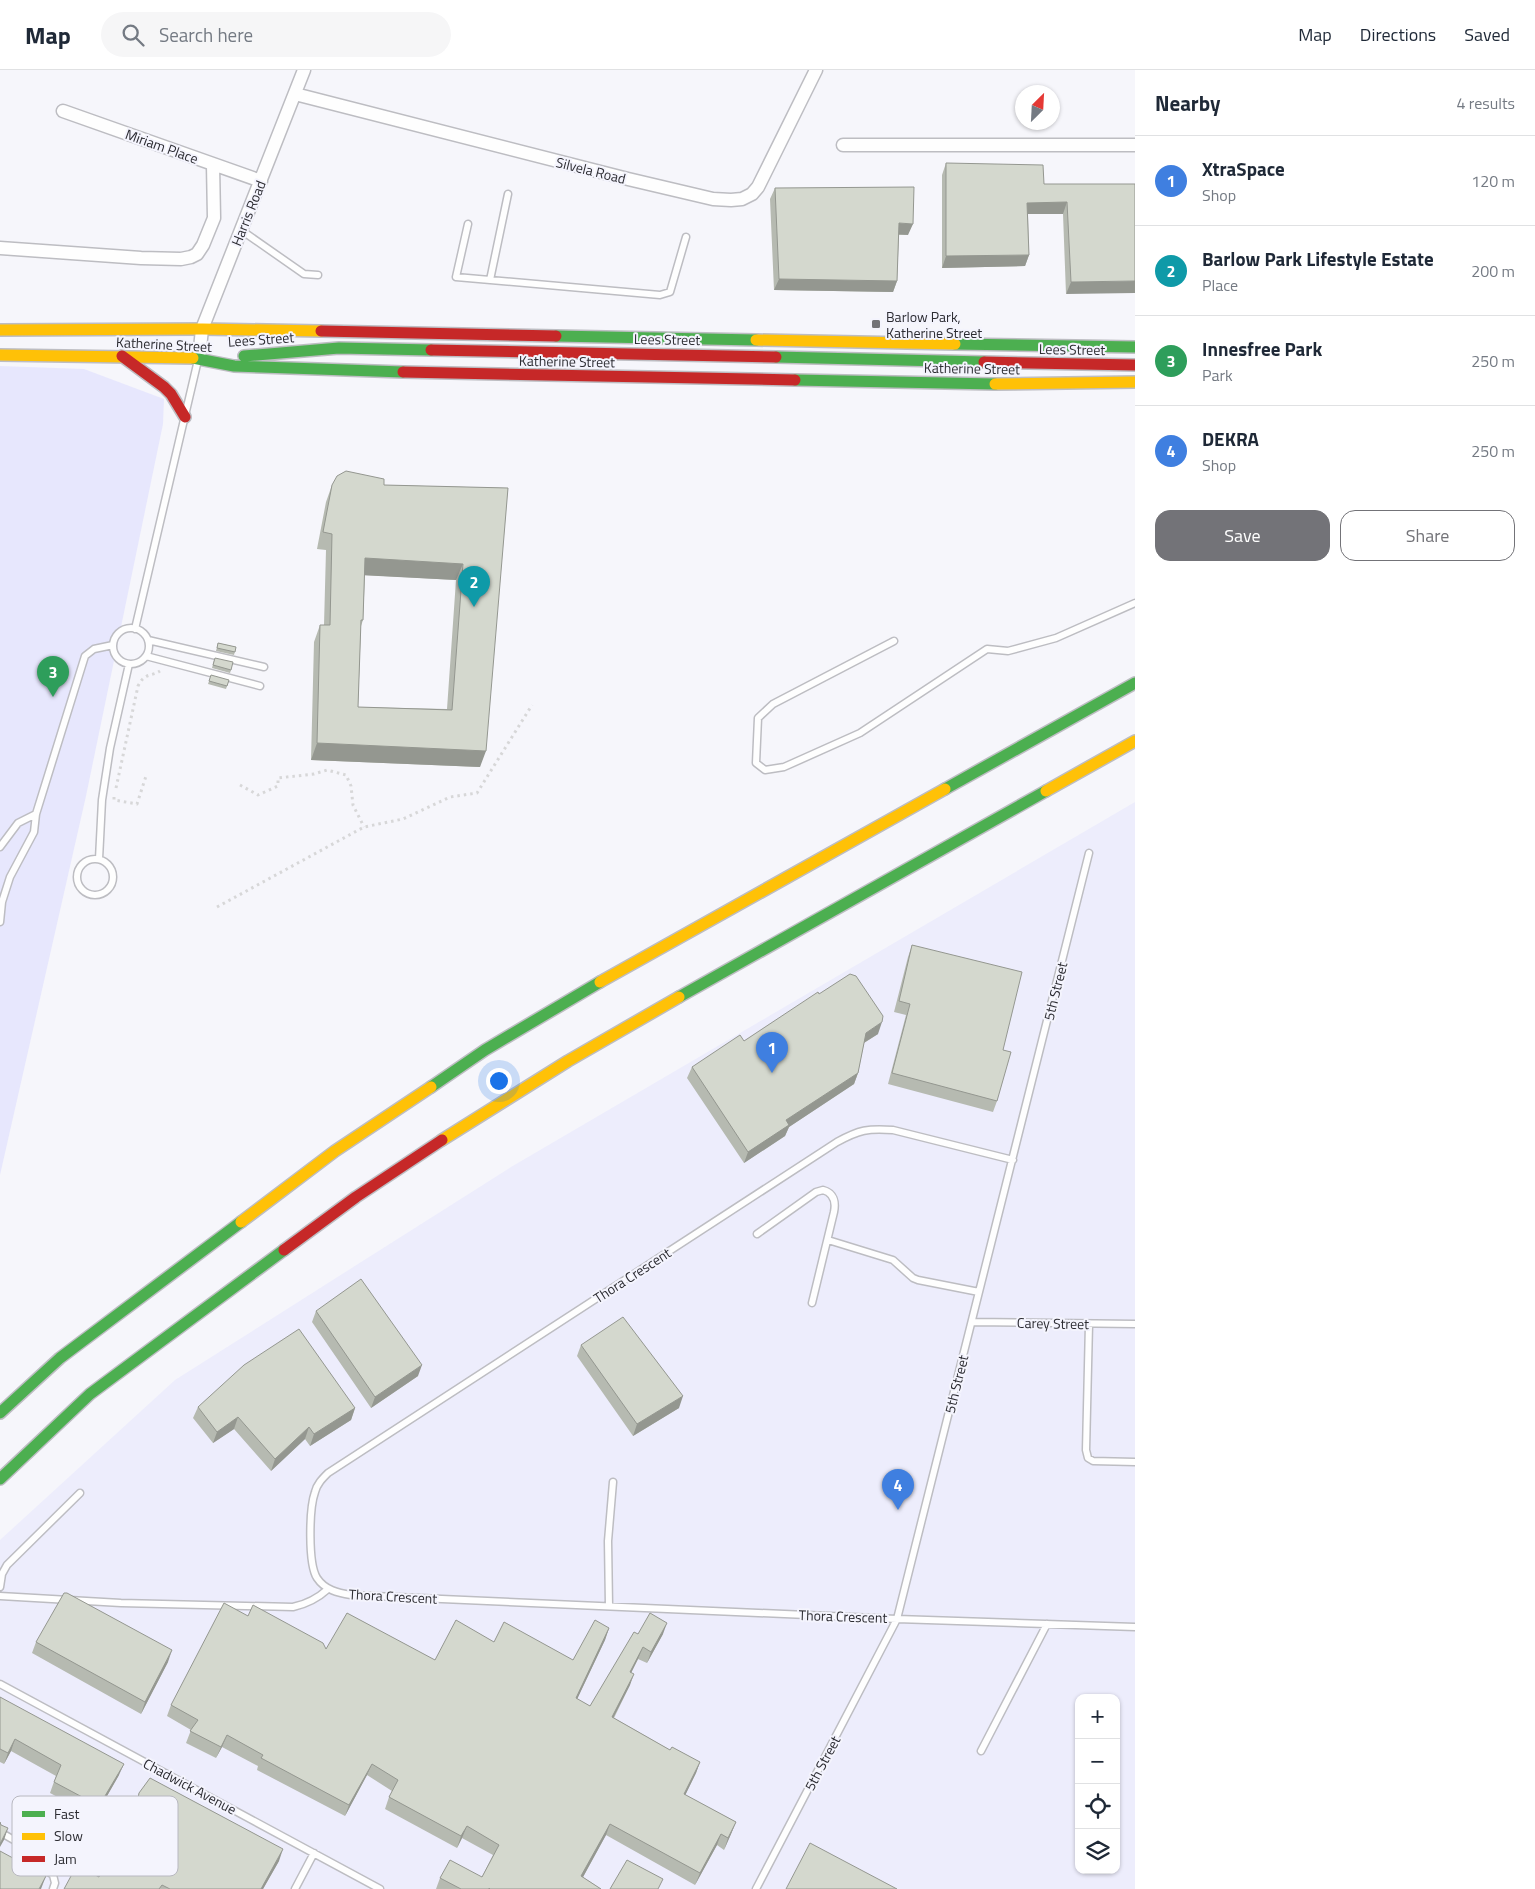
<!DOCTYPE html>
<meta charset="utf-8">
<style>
body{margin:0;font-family:"Titillium Web",sans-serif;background:#f6f6f7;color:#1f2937}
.controls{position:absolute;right:15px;bottom:15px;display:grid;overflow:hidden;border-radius:10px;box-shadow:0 1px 4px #0004}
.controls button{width:45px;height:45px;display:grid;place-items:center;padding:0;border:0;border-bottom:1px solid #e0e1e3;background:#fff;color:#1f2937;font:25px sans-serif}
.compass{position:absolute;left:1015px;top:15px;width:45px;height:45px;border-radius:50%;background:#fff;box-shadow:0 1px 4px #0004;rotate:24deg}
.you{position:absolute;left:498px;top:1010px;width:18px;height:18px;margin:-12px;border:4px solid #fff;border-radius:50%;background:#1a73e8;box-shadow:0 0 0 8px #1a73e833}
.badge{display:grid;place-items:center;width:32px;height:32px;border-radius:50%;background:#737378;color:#fff;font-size:16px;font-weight:700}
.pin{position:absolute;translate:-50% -41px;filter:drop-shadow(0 1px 2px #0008)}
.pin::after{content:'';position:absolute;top:26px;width:18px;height:15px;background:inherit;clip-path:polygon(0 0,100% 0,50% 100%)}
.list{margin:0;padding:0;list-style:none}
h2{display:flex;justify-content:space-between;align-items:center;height:65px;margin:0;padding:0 20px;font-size:21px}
h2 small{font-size:16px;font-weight:400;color:#747a83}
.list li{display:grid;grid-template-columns:32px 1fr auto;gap:15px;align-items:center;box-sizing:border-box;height:90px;padding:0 20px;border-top:1px solid #e0e1e3}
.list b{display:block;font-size:19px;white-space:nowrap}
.list p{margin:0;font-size:16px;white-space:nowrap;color:#747a83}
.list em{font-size:16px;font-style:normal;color:#747a83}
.actions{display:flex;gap:10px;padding:15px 20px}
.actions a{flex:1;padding:11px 0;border:1px solid #737378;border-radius:15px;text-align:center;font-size:18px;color:#737378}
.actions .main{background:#737378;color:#fff}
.icon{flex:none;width:28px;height:28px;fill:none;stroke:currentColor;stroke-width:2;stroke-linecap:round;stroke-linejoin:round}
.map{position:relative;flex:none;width:1135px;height:1819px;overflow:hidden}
header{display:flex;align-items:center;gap:30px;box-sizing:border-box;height:70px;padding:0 25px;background:#fff;border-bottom:1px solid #e0e1e3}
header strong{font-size:24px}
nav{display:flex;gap:28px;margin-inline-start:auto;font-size:18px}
.search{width:350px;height:45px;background:#f6f6f7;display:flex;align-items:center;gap:12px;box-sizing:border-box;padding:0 18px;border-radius:28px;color:#747a83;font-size:19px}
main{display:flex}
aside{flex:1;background:#fff}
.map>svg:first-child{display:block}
.built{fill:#ededfc;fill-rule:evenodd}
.green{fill:#e7e7fd}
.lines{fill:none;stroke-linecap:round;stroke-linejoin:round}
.lane-casing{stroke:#bdbdc2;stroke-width:9}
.street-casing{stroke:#bdbdc2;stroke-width:15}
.fast-casing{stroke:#bdbdc2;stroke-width:14}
.slow-casing{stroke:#bdbdc2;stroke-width:14}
.jam-casing{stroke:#bdbdc2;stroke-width:14}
.path{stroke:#d7d7d8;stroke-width:3;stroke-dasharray:2.5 4;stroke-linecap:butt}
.lane{stroke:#fefefe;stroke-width:6}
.street{stroke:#fefefe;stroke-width:12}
.fast{stroke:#4caf50;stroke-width:11}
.slow{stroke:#ffc107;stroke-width:11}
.jam{stroke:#c62828;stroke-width:11}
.wall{fill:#b6bab1;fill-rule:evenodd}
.shaded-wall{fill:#949790}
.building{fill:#d4d8ce;stroke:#949790;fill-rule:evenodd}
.poi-dot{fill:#737378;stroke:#f4f4fd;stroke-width:2}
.labels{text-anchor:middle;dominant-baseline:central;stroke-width:4;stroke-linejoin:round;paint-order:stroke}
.street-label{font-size:14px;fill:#2c2c32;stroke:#f4f4fd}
.poi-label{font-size:14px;fill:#2c2c32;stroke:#f4f4fd;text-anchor:start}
.key{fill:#f4f4fd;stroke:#b8b8c0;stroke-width:1}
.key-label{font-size:14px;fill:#2c2c32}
</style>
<header>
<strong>Map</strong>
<div class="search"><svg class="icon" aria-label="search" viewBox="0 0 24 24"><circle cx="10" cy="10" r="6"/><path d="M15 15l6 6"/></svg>Search here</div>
<nav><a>Map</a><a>Directions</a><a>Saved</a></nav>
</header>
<main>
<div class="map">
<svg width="1135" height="1819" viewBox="0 0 1135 1819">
<rect width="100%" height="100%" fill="#f6f6fb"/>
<!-- built -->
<path class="built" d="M1135,732v1087h-1135v-349l175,-160 336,-213zM1079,1628h37v172h-37z"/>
<!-- green -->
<path class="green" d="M0,296l84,3 80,30 -1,25 -77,372 -86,379z"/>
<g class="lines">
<defs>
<path id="lane" d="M468,154l-12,53 204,18 10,-3 16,-55
M241,160l63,44 14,1
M490,210l18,-86
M113 576a18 18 0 1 1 36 0a18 18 0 1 1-36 0Z
M135,559l63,-269
M148,570l116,27
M894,571l-121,63 -15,14 -2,45 9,7 19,-3 76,-34 127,-84 21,2 48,-13 79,-35
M146,586l114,30
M0,777l18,-24 18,-9
M99,789l3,-59 8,-52 19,-84
M77 807a18 18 0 1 1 36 0a18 18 0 1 1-36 0Z
M0,852l2,-20 8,-25 24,-45 2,-18 49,-158 9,-7 19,-4
M1013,1090l-120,-30c-25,-2 -34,0 -56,12l-509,331c-6,6 -11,11 -13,19 -6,17 -7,72 2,86 8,12 21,15 34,17l546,24 238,8
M757,1164l59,-42 7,-2c11,3 13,12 11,22l-22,91
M828,1170l65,20 20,18 5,2 61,12
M972,1252l163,2
M1089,1254l-3,126 2,8 5,3 42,1
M0,1517l2,-13 5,-9 73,-72
M0,1526l121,7 172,4c14,-3 24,-8 35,-18
M609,1536l-1,-65 5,-59
M0,1614l380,205
M981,1681l66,-127
M0,1762l19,11 12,18 22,14 2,8 -2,6
M295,1819l19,-36
M756,1819l141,-270 192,-766"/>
<path id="street" d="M295,24l333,85 85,20 18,1 11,-1 10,-5 6,-7 58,-117
M63,41l198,70
M843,75h292
M0,178l141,10 40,1 10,-2 6,-3 6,-9 11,-27 -1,-53
M199,288l3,-29 102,-259"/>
<path id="fast" d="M556,266l200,4
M955,274l180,3
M244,286l95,-8 92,2
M776,287l208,5
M193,288l41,8 169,6
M795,310l200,4
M945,719l190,-106
M679,927l367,-206
M431,1017l54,-37 115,-68
M0,1343l60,-55 181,-136
M0,1409l90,-85 194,-144"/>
<path id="slow" d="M0,260l202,-1 119,2
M756,270l199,4
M0,285l193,3
M995,314l140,-2
M1046,721l89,-50
M600,912l345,-193
M442,1070l126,-79 111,-64
M241,1152l94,-71 96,-64"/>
<path id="jam" d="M321,261l235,5
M431,280l345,7
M122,286l42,31 7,7 14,23
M984,292l151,3
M403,302l392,8
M284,1180l72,-53 86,-57"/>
</defs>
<!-- lane casing -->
<use href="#lane" class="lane-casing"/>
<!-- street casing -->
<use href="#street" class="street-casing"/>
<!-- fast casing -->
<use href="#fast" class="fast-casing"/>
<!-- slow casing -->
<use href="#slow" class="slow-casing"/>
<!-- jam casing -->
<use href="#jam" class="jam-casing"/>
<!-- path -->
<path class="path" d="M240,715l18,10 20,-9v-8l36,-4 13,-4 19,5 5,11 2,19 11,22
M116,718l22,-102c7,-14 13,-9 22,-15
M114,727v3l23,4 9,-28
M217,837l147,-80 39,-8 47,-22 27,-4 55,-88"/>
<!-- lane -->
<use href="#lane" class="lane"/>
<!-- street -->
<use href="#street" class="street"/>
<!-- fast -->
<use href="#fast" class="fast"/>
<!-- slow -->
<use href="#slow" class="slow"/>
<!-- jam -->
<use href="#jam" class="jam"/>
</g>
<!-- wall -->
<path class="wall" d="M946,93l98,21h91l-69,110 -3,-80h-35l1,41 -4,11 -83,2v-93z
M775,118l133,47h-9l-2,46 -4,11 -119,-2 -4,-91z
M332,415h52l124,3 -28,279 -169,-7 3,-118 6,-17h4l2,-75 -9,-1 9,-47zM365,505l91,5 -9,129 -89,-2 3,-81 2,-6z
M218,573l18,4 -2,8 -18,-4z
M214,590l17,10 -1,3 -18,-5z
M210,608l19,2 -3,9 -18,-5z
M912,875l91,105 -6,51 -4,11 -105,-28 18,-69 -12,-3 14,-55z
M819,924l59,40 -14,9 -6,30 -4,11 -65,43 -4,9 -41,27 -57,-85 5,-11 52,-26z
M316,1241l102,65 -47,32 -59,-86z
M581,1275l98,63 -46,28 -56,-80z
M198,1337l157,1 -4,12 -41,26 -5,-7 -34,32 -37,-42 -21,14 -20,-25z
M248,1546l78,33 109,11 59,-18 79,18 36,-32 -4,12 -28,59 13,7 48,-72h25l-16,29 -9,-4 -7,14 -1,12 -16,33 56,32 30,12 -4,11 -11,22 51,27 -5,12 -7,16 -7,-5 -22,40 -89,-50 -23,42 18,12h-165l4,-11 42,-1 11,-22 -31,-17 -5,10 -72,-39 4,-12 3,-6 -25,-16 -22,41 -88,-46 1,-4 -36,-19 -6,11 -30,-15 5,-13 -24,-14 4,-11z
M36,1572l132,20 -27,52 -109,-61z
M0,1627l119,78 -24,42 -45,-24 6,-17 -45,-25 -7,13 -4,-2z
M139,1723l140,68 -16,28h-199l35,-12 21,-44 5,-15 10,-12z"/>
<!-- shaded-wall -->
<path class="shaded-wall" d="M1067,132l-4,12h-40l4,-11z
M899,153l14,1 -5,11 -13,-1z
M1029,185l-4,11 -83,2 4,-12z
M779,209l118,2 -4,11 -119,-2z
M1135,211v12l-69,1 5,-12z
M365,488l98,6 -7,16 -97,-5z
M317,673l169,8 -6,16 -169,-7z
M882,952l-4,12 -16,10 4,-11z
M858,1003l-4,11 -65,43 -4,9 -41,27 4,-11 38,-32z
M422,1295l-4,11 -47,32 4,-11z
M683,1326l-4,12 -46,28 4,-12z
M355,1338l-4,12 -41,26 4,-12z
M238,1347l-4,12 -21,14 4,-11z
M309,1357l-4,12 -34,32 4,-12z
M667,1553l-4,11 -16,29 4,-11z
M609,1558l-4,12 -33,70 4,-12z
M643,1577l-5,12 -12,24 4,-11z
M172,1580l-4,12 -27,52 4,-12z
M634,1604l-4,11 -22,43 4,-11z
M227,1665l-5,12 -6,11 5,-11z
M15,1669l-4,12 -7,13 4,-11z
M700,1692l-4,11 -16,33 4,-12z
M124,1694l-5,11 -24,42 4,-11z
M372,1694l-5,11 -22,41 4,-11z
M736,1752l-5,12 -7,16 4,-12z
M610,1754l-4,11 -29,53 4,-12z
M467,1756l-5,12 -5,10 4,-12z
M8,1758l-4,12 -4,7v-3z
M721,1764l-4,11 -22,40 5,-12z
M283,1779l-4,12 -16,28h-2z
M46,1806l-5,13h-2z"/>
<!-- building -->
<path class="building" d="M946,93l97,2 1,19h91v97l-64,1 -4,-80 -40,1 2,52 -83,1z
M914,117l-1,37 -14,-1 -2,58 -118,-2 -4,-91z
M346,401l38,8v6l124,3 -22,263 -169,-8 3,-118h10l2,-91 -9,-2 9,-47 5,-9zM365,488l98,6 -11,146 -94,-3 3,-87h2z
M218,573l18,4 -1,5 -18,-4z
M215,588l18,4 -2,8 -18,-5z
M211,605l18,5 -2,6 -18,-5z
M912,875l110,27 -19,78 8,2 -14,49 -105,-28 18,-69 -11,-3z
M850,904l6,2 27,40 -1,6 -16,11 -8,40 -72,47 3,5 -41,27 -56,-85 48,-32 4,6 74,-49 1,2z
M361,1209l61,86 -47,32 -59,-86z
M623,1247l60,79 -46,28 -56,-79z
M299,1259l56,79 -41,26 -5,-7 -34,32 -37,-42 -21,15 -19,-25 46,-42z
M64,1523h3l105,57 -27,52 -109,-60z
M224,1533l24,13 5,-11 70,38 3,6 21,-36 88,47 21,-40 38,22 10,-20 69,38 22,-40 14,8 -33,70 14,8 44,-74 4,2 12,-21 17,10 -16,29 -8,-5 -13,25 4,2 -22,43 58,33 2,-3 28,15 -16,32 52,28 -8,16 -7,-4 -21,39 -90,-49 -29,52 20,13h-111l-1,-1v1h-28l-21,-11 10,-18 32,17 17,-32 -32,-19 -6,10 -72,-39 9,-17 -26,-16 -23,41 -88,-47 2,-3 -36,-20 -6,12 -31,-16 8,-11 -27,-15z
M0,1627l124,67 -25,42 -45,-24 7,-17 -46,-26 -7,14 -8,-4z
M150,1708l133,71 -22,40h-91l-8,-4 -3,4h-95l13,-24 22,12 13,-36 10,-10 3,-13 12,-14 2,-11z
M0,1752l1,3 7,3 -8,16z
M810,1773l87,46h-111z
M0,1781l46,25 -7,13h-39z
M627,1790l36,19 -5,10h-48z"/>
<!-- markers -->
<rect class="poi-dot" x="871" y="249" width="10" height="10" rx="2.5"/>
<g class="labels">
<!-- street labels -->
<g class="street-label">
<text transform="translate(162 76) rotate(20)">Miriam Place</text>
<text transform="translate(591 100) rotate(14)">Silvela Road</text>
<text transform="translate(248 143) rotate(-68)">Harris Road</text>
<text transform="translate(261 269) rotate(-4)">Lees Street</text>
<text transform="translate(667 269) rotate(1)">Lees Street</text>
<text transform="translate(164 274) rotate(3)">Katherine Street</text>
<text transform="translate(1072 279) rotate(1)">Lees Street</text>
<text transform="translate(567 291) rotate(1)">Katherine Street</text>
<text transform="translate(972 298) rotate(1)">Katherine Street</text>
<text transform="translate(1055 921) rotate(-76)">5th Street</text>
<text transform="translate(632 1205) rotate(-33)">Thora Crescent</text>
<text transform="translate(1053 1253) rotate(1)">Carey Street</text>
<text transform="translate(956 1314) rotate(-76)">5th Street</text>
<text transform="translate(393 1526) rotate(3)">Thora Crescent</text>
<text transform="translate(843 1546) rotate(2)">Thora Crescent</text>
<text transform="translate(822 1693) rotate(-62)">5th Street</text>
<text transform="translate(190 1716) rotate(28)">Chadwick Avenue</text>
</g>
<!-- poi labels -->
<g class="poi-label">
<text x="886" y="246">Barlow Park,<tspan x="886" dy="16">Katherine Street</tspan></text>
</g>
</g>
<!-- legend -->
<rect x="12" y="1726" width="166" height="80" rx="8" class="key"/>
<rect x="22" y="1741" width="23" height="6" fill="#4caf50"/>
<rect x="22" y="1763" width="23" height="7" fill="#ffc107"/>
<rect x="22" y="1786" width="23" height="6" fill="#c62828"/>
<g class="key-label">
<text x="54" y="1749">Fast</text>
<text x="54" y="1771">Slow</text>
<text x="54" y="1794">Jam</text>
</g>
</svg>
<div class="controls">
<button>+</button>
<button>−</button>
<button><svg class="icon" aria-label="locate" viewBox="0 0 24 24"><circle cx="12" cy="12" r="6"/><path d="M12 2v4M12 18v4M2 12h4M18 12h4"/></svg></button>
<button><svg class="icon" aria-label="layers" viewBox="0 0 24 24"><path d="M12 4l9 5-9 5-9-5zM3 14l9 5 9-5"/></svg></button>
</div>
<svg class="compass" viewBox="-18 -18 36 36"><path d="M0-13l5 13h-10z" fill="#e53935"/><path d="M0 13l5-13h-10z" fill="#747a83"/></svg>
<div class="you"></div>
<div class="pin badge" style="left:772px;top:1003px;background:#3f7fe0">1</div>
<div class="pin badge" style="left:474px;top:537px;background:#0f9aa8">2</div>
<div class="pin badge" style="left:53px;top:627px;background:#2e9e5b">3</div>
<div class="pin badge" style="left:898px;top:1440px;background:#3f7fe0">4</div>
</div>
<aside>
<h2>Nearby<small>4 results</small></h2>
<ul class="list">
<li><span class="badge" style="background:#3f7fe0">1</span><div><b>XtraSpace</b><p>Shop</p></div><em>120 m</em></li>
<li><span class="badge" style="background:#0f9aa8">2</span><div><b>Barlow Park Lifestyle Estate</b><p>Place</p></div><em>200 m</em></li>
<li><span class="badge" style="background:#2e9e5b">3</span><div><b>Innesfree Park</b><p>Park</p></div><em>250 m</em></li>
<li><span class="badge" style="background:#3f7fe0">4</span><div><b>DEKRA</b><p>Shop</p></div><em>250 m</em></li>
</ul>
<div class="actions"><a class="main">Save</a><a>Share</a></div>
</aside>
</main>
